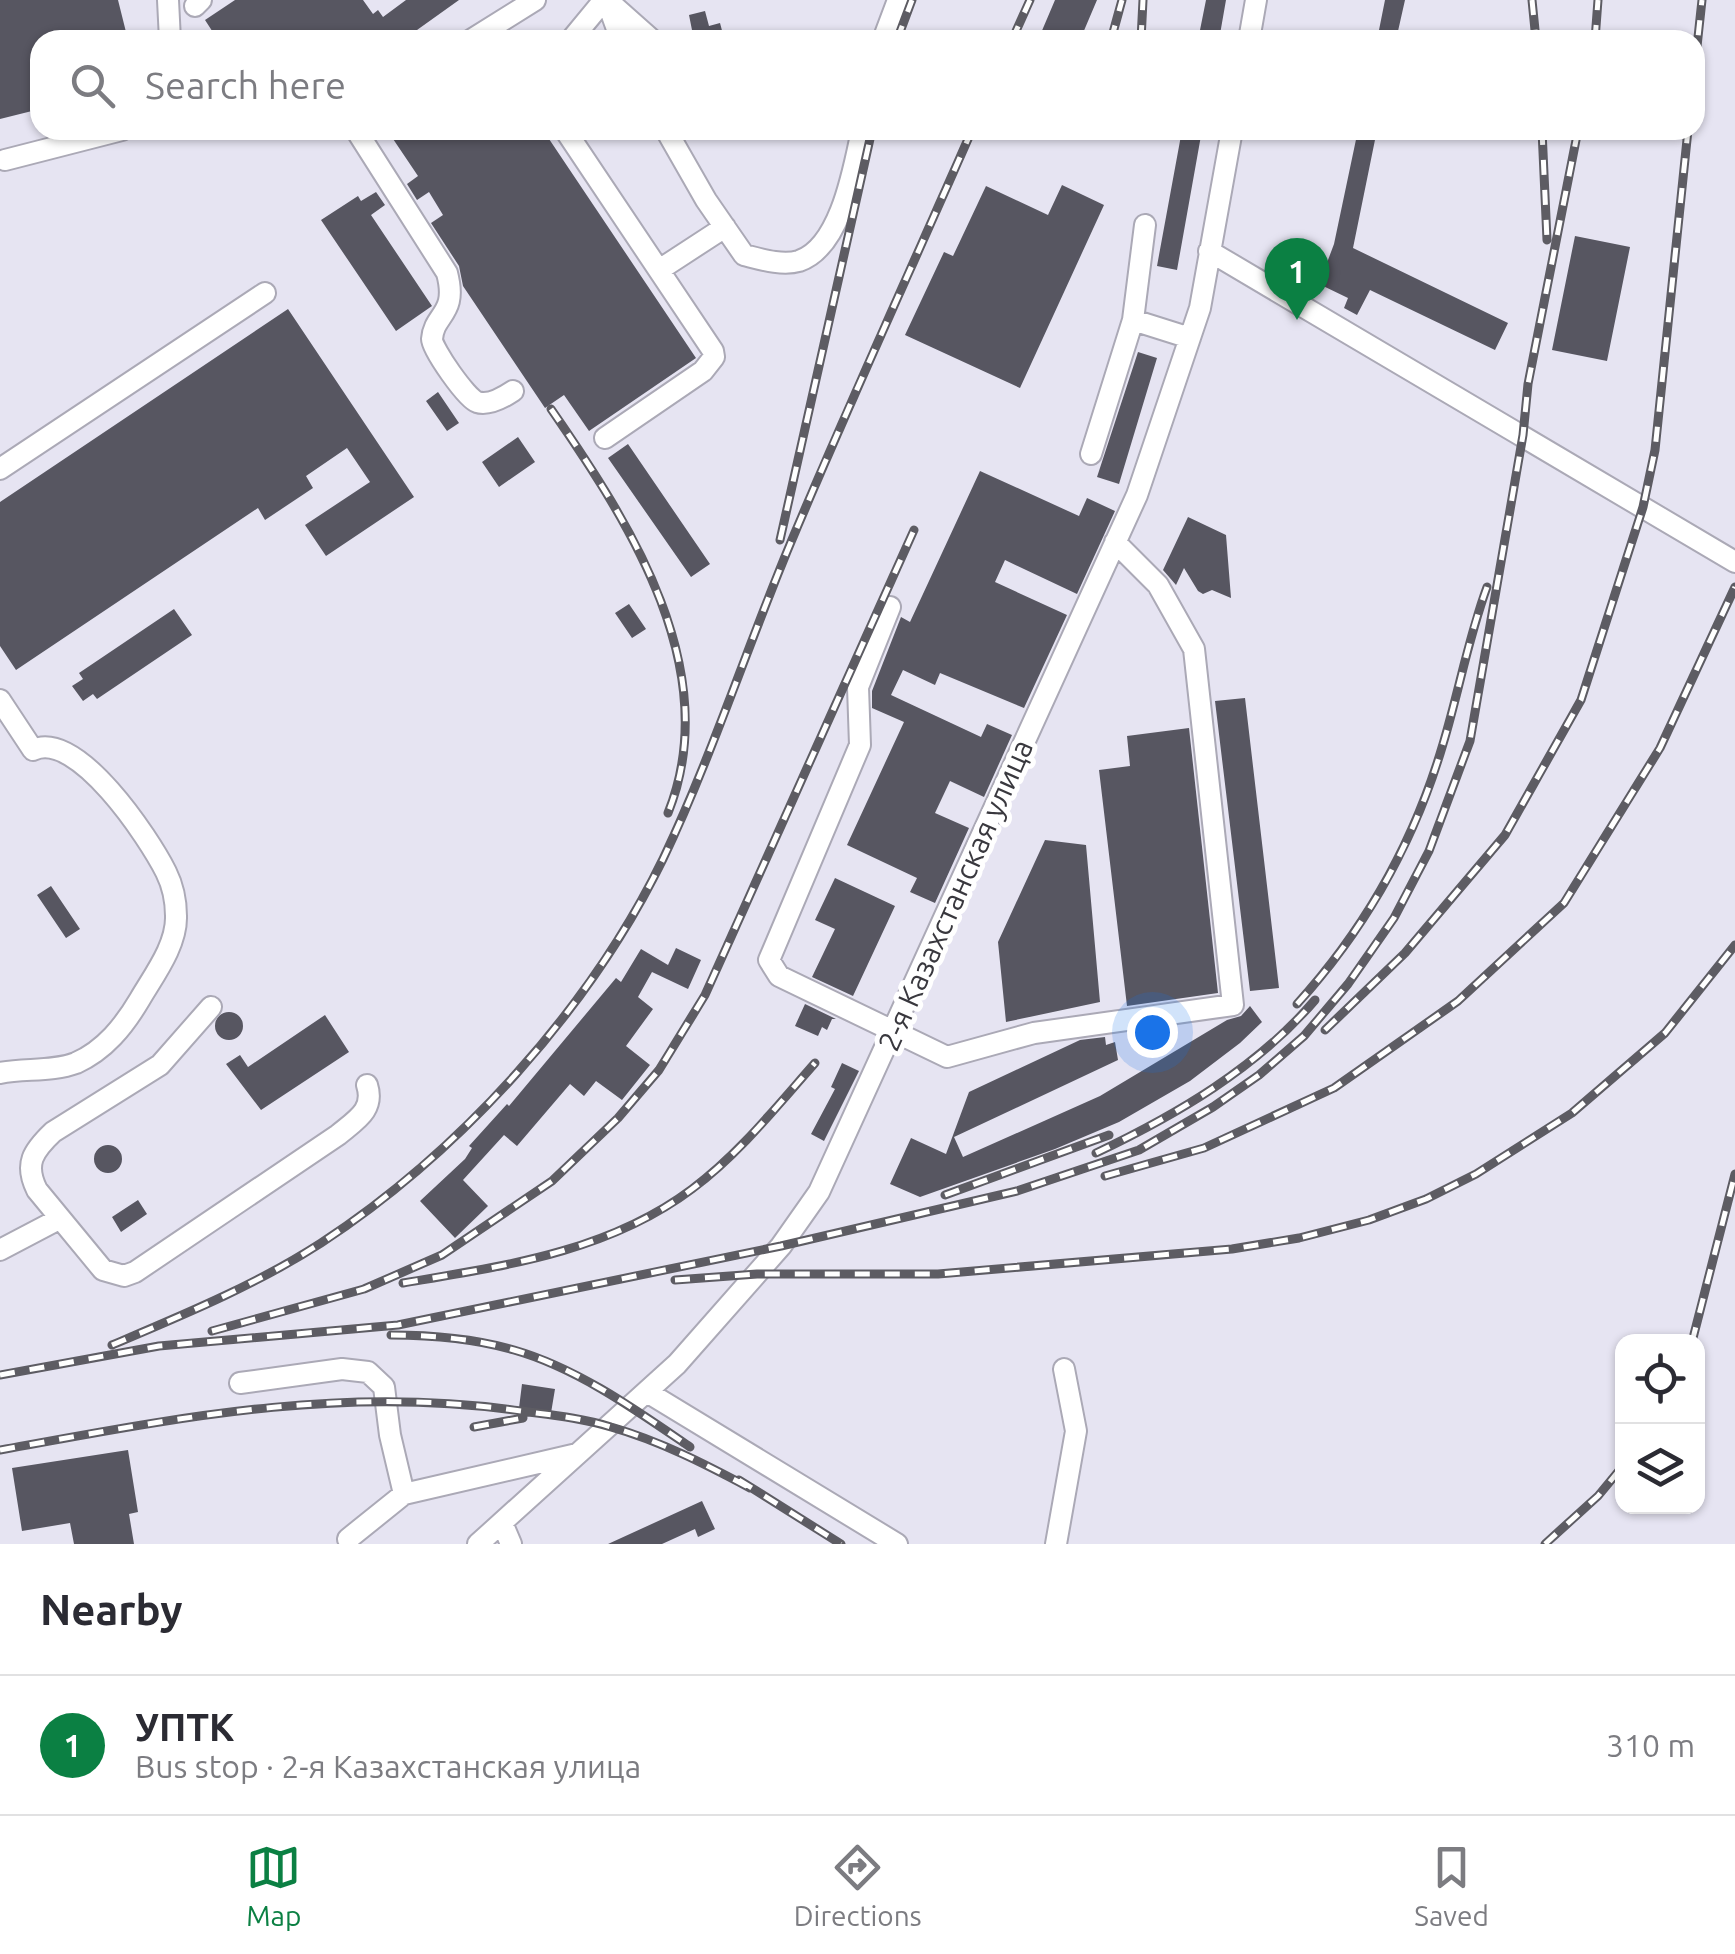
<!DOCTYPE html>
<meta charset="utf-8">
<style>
body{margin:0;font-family:Ubuntu,sans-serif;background:#f7f7f7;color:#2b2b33}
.controls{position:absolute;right:30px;bottom:30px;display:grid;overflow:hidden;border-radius:20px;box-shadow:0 2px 8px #0004}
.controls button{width:90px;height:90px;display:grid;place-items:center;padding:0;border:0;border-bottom:2px solid #e1e1e2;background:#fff;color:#2b2b33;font:50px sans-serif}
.you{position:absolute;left:1152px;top:1032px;width:35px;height:35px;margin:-25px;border:8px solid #fff;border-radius:50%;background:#1a73e8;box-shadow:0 0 0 15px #1a73e833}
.badge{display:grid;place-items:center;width:65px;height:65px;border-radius:50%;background:#0b8043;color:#fff;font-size:32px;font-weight:700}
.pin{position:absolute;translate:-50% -82px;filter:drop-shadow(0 2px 5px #0008)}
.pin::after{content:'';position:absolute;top:52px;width:35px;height:30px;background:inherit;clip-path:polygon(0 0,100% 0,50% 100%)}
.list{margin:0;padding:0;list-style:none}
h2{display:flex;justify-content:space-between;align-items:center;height:130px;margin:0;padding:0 40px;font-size:42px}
h2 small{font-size:32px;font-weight:400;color:#7c7c81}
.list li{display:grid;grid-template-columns:65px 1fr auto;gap:30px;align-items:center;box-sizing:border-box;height:140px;padding:0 40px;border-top:2px solid #e1e1e2}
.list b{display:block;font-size:38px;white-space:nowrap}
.list p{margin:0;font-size:32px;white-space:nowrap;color:#7c7c81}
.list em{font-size:32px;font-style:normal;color:#7c7c81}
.icon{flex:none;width:55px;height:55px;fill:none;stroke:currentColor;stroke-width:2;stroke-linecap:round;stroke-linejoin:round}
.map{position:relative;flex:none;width:1735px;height:1544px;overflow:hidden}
.search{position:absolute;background:#fff;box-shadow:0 2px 8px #0004;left:30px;right:30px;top:30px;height:110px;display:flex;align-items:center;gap:25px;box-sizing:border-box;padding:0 35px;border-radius:30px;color:#7c7c81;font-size:38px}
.sheet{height:270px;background:#fff}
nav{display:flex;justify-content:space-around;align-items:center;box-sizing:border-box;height:140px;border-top:2px solid #e1e1e2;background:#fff;font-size:28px;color:#7c7c81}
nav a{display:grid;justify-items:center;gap:5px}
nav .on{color:#0b8043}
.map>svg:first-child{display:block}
.building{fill:#575661}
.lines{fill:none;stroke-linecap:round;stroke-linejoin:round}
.minor-casing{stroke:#aba9b6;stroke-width:24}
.minor{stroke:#fff;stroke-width:20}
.rail-casing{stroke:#5d5c63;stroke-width:9}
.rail{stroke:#fff;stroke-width:5;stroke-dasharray:15;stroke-linecap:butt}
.labels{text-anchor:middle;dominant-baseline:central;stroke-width:10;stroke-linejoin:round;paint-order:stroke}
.street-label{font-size:30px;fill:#39383e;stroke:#fff}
</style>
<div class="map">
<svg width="1735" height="1544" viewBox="0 0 1735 1544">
<rect width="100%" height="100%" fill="#e6e4f2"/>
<!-- building -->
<path class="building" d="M0,0h118l10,40h-88v69l-40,10z
M235,0h128l10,14 5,-4 5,7 23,-17h53l-56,40h-185l-13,-20z
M1055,0h42l-17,40h-42z
M1206,0h20l-7,40h-21z
M1385,0h20l-9,40h-19z
M705,11l4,15 11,-3 4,15 -54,2v-4l22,-6 -3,-15z
M387,130h156l153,228 -107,73 -25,-36 -19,13 -82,-122 -4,-20 -28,-43 12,-8 -14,-23 -12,8 -10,-16 11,-8z
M1182,130h20l-25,140 -20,-4z
M1358,130h19l-24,118 155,75 -13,27 -125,-60 -13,25 -13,-7 4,-10 -29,-14 15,-40z
M1062,185l42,20 -84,183 -115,-53 39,-83 9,4 33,-70 62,29z
M376,192l9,13 -14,10 61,91 -36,25 -75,-111 37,-24 3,5z
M1575,236l55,11 -23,114 -55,-11z
M288,309l126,188 -88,59 -21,-31 65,-43 -23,-34 -41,28 7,12 -48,32 -7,-12 -242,162 -16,-24v-144z
M1138,352l19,6 -38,126 -22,-7z
M438,392l21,31 -12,8 -21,-30z
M518,437l17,25 -36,25 -17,-25z
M628,444l82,120 -19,13 -83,-119z
M980,471l99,45 8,-18 28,13 -38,83 -72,-34 -10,22 72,33 -43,93 -84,-35 -5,12 -32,-15 -12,25 90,42 6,-13 25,11 -28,62 -34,-16 -15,32 34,15 -34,75 -25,-11 7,-14 -70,-33 57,-123 -32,-14v-17l29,-74 9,5z
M1188,517l38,18 5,63 -19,-8 -9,4 -5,-3 -14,-23 -8,17 -13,-15z
M629,604l17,25 -14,9 -17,-25z
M174,609l18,26 -95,64 -4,-5 -10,7 -11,-15 11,-7 -4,-6z
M1245,698l34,290 -29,3 -35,-290z
M1189,728l29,265 -91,13 -28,-236 31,-4 -3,-30z
M1045,840l41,5 14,157 -94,20 -8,-80z
M835,878l60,28 -42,90 -41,-19 23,-48 -20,-9z
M51,886l29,43 -14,9 -29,-43z
M676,948l25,12 -13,29 -36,-17 -14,25 15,12 -27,37 24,19 -28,35 -26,-19 -12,15 -14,-12 -53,62 -13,-11 -41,45 25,26 -33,32 -35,-37 45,-42 7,-11 -3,-2 38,-42 2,2 107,-128 5,4 20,-33 27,16z
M805,1004l31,15h-4l-5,11 -5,-3 -4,9 -23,-10z
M1250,1006l12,16 -22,21 -50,38 -71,41 -64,27 -135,48 -30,-13 21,-46 35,16 23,-62 111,-52 25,-3 1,8 9,-3 3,18 -164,77 9,20 137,-61 127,-76 14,-4z
M215 1026a14 14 0 1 1 28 0a14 14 0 1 1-28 0Z
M325,1015l24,37 -88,58 -35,-46 14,-9 8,12z
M842,1063l17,8 -35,70 -13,-7 24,-45 -4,-2z
M94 1159a14 14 0 1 1 28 0a14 14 0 1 1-28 0Z
M138,1200l9,14 -26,18 -9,-15z
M522,1384l33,5 -4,24 -32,-5z
M128,1450l10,62 -9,2 5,30h-60l-4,-21 -48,8 -10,-63z
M702,1501l13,28 -17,8 -3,-8 -33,15h-54z"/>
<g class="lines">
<defs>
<path id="minor" d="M168,0l2,40
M607,0l45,40
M608,4l13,36
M195,6l6,-6
M471,40l64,-40
M571,40l33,-40
M883,40l15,-40
M1249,40l7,-40
M356,130l91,143c11,42 -13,40 -15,66 0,10 35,60 45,63 12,4 27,-5 36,-11
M565,130l148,221 1,6 -11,14 -98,67
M666,130l40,70 38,55c16,4 38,11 55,6 42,-14 55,-94 63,-131
M5,160l117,-30
M1209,251l526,311
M659,270l66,-43
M1133,320l12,-95
M1091,454l42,-134 57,18
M0,469l265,-176
M890,607l-32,80 2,58 -91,215 10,16 168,81 87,-24 199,-28 -39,-356 -36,-64 -43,-43
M0,700l33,50c44,-21 116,88 133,122 7,14 10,29 10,44 1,29 -22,59 -36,83 -16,27 -35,51 -64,64 -24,9 -52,5 -76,10
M211,1007l-51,58 -107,67c-20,19 -29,32 -16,58l66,80 21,6 11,-4 203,-137c18,-15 37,-25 29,-50
M0,1250l59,-31
M240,1383l102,-14 26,3 16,15 6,48 14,59 173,-40
M647,1392l250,152
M503,1525l8,19
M348,1539l56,-45
M478,1544l199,-180 104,-118 38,-54 318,-697 63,-187 32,-178
M1056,1544l20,-113 -12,-62"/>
</defs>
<!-- minor casing -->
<use href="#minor" class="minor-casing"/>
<!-- minor -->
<use href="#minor" class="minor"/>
<defs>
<path id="rail" d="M1532,0l4,40
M897,40l15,-40
M1012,40l18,-40
M1111,40l11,-40
M1141,40l2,-40
M1595,40l3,-40
M1695,65l7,-65
M1542,130l5,110
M551,409c79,114 174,262 117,404
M780,540l92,-410
M1297,1004c69,-76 117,-161 146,-260 16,-53 25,-105 44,-157
M1325,1030l80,-77 100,-118 76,-135 62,-193 12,-57 33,-320
M1096,1153c80,-38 161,-85 219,-153
M1105,1176l99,-28 130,-60 124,-87 106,-98 96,-155 75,-161
M945,1195l164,-60
M675,1280l82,-6h181l294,-25 67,-11 70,-18 57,-21 50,-25 96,-61 93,-80 70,-88
M403,1283c101,-17 205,-31 289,-94 47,-35 85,-83 123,-126
M212,1331l152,-42 78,-34 110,-74 66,-63 41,-48 46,-75 209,-465
M391,1335c40,0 85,4 123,15 63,18 122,60 176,97
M1692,1342l43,-168
M112,1345c71,-30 144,-60 209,-102 139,-91 269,-234 342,-384 49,-103 84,-212 128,-317 58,-138 121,-275 181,-412
M0,1375l159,-29 239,-21 383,-79 236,-55 122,-41 74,-43 46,-32 45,-39 44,-52 46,-66 35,-67 41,-110 53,-306 5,-51 50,-254
M474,1427l49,-9
M0,1450c177,-32 340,-65 521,-39 30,4 61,7 90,16 49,14 94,37 139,61
M739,1480l102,64
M1545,1544l53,-48 24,-29"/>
</defs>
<!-- rail casing -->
<use href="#rail" class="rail-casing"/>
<!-- rail -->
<use href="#rail" class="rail"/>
</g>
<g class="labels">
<!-- street labels -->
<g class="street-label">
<text transform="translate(955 895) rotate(-66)">2-я Казахстанская улица</text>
</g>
</g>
</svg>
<div class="controls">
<button><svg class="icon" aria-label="locate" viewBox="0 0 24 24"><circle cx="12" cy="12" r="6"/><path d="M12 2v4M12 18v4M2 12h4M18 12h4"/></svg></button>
<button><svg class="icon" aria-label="layers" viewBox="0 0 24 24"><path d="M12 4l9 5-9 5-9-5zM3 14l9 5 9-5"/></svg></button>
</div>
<div class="you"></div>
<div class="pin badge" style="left:1297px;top:320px">1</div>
<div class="search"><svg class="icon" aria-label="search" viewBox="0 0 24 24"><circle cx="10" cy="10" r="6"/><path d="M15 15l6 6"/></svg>Search here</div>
</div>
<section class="sheet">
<h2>Nearby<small></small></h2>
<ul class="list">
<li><span class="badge">1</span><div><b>УПТК</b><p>Bus stop · 2-я Казахстанская улица</p></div><em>310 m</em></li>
</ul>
</section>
<nav>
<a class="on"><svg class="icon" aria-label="map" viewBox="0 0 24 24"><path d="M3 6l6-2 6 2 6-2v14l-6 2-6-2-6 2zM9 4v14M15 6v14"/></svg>Map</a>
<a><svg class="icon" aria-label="directions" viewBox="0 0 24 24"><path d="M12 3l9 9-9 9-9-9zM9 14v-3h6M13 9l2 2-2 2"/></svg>Directions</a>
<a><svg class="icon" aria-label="saved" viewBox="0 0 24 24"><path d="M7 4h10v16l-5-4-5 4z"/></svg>Saved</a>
</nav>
